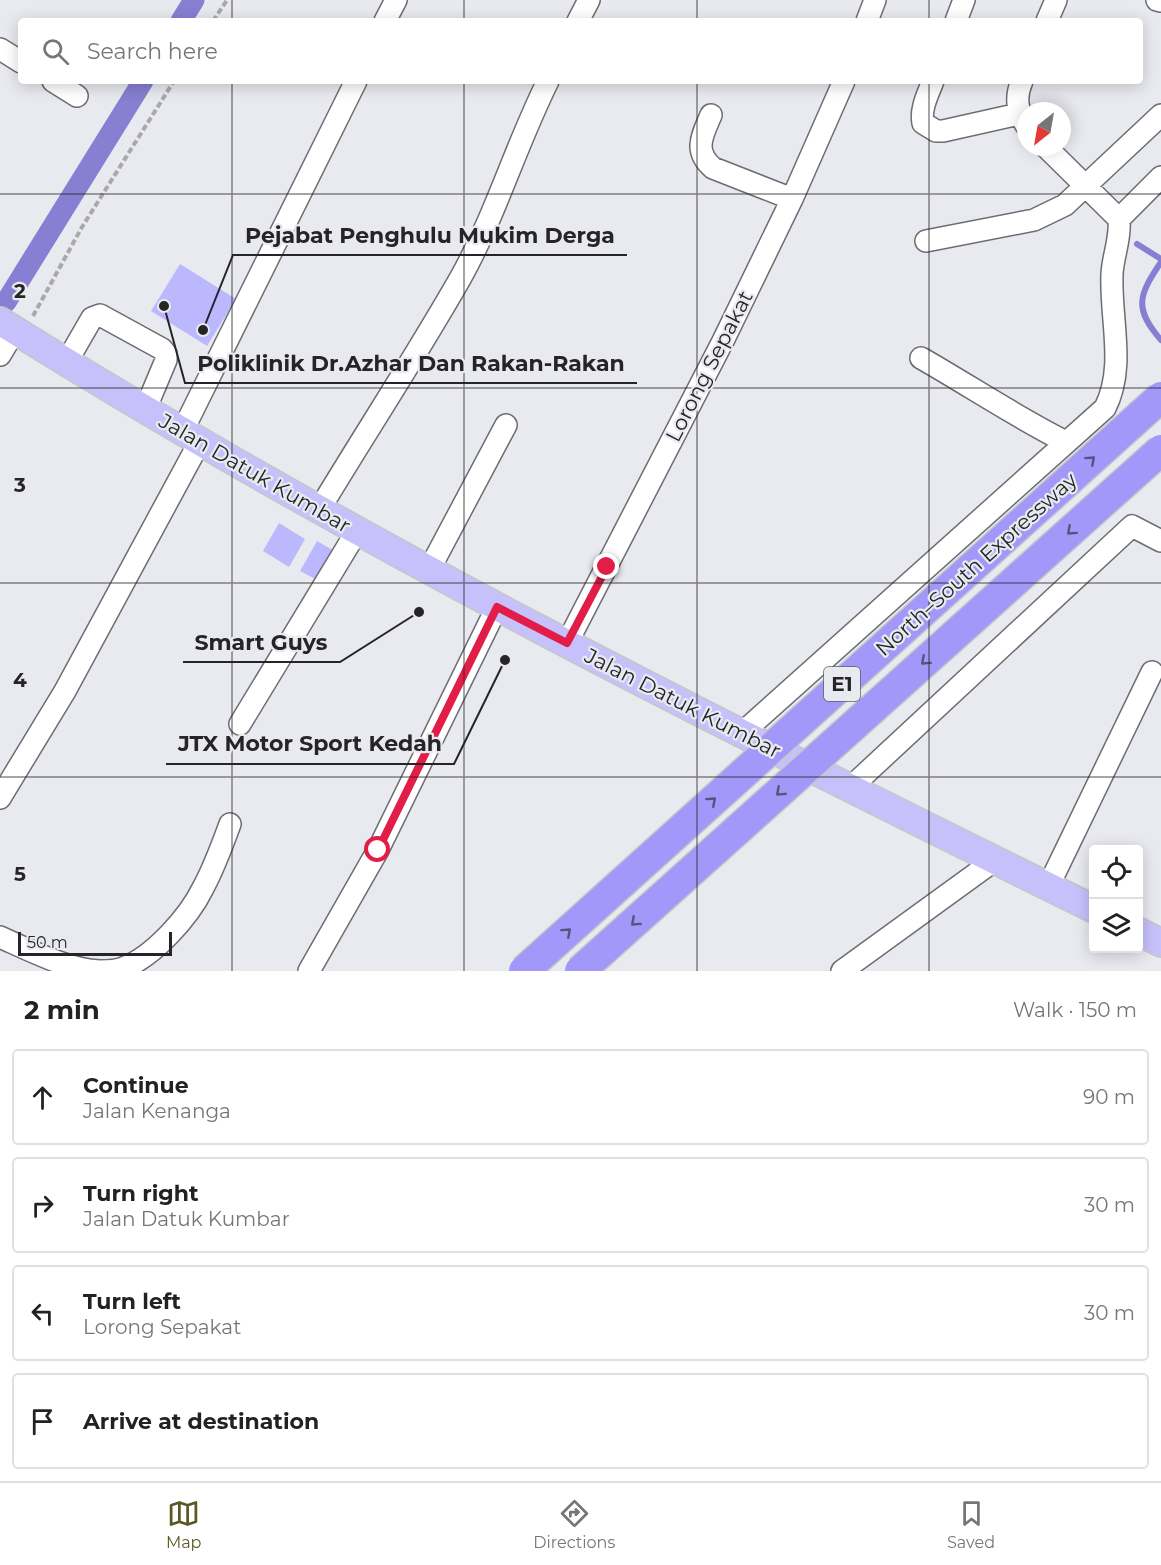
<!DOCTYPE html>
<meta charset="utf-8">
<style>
body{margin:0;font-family:Montserrat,sans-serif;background:#f6f6f6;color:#222}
.controls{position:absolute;right:18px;bottom:18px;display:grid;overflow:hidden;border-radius:6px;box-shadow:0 3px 15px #0003}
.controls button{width:54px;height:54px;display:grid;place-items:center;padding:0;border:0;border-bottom:2px solid #e0e0e0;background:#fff;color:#222;font:30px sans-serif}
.compass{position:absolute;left:1017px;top:102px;width:54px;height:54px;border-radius:50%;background:#fff;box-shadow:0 3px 15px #0003;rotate:211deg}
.scale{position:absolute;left:18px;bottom:15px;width:154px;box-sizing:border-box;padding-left:6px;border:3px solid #252528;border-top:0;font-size:16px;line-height:21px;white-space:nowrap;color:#252528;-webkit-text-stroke:4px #e9e9f0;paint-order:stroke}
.stop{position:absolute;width:18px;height:18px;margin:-14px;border:4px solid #e11d48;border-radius:50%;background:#fff}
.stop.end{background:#e11d48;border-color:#fff;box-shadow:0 2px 6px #0008}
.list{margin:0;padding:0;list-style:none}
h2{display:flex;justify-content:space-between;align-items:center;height:78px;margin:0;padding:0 24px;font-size:26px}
h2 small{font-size:20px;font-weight:400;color:#767676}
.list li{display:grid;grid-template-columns:39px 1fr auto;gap:18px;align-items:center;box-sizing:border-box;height:96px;margin:0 12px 12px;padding:0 12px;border:2px solid #e0e0e0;border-radius:6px}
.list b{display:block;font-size:22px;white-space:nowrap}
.list p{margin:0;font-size:20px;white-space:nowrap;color:#767676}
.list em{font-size:20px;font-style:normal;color:#767676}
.icon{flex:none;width:33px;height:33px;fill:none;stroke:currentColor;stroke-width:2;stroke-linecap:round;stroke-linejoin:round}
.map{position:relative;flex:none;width:1161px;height:971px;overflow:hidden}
.search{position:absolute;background:#fff;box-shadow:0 3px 15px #0003;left:18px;right:18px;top:18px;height:66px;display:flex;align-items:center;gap:15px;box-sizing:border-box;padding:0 21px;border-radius:6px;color:#767676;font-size:22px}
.sheet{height:510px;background:#fff}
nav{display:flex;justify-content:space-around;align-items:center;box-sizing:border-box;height:84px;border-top:2px solid #e0e0e0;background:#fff;font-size:16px;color:#767676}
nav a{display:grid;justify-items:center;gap:3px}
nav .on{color:#5b5825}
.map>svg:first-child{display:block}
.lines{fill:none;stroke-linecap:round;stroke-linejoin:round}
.stream{stroke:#867fd2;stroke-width:6}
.canal{stroke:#867fd2;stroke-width:21}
.building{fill:#bcb8fe}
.minor-casing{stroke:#6c6c73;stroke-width:24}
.major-casing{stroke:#c6c6c7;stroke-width:30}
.path{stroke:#a8a8ad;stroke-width:4;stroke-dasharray:6 3;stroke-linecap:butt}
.minor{stroke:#fff;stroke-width:21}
.major{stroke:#c7c1fb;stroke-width:27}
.highway-bridge-casing{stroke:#c6c6c7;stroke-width:33;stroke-linecap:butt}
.highway-bridge{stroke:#a198f9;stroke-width:30}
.oneway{stroke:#57537c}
.route{stroke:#e11d48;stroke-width:8}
.grid{fill:none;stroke:#252528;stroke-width:1.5;stroke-opacity:0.55}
.labels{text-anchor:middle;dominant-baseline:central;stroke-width:4.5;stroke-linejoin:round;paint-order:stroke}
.shield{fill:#e9e9f0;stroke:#606064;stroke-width:1.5}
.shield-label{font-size:20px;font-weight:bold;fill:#252528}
.street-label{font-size:21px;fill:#252528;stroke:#e9e9f0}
.grid-label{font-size:20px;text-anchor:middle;font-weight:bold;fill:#252528;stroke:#e9e9f0;stroke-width:4.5;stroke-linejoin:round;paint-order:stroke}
.leader{fill:none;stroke:#252528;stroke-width:2}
.callout-dot{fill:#252528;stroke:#e9e9f0;stroke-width:2}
.callout-label{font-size:22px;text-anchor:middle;font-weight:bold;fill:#252528;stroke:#e9e9f0;stroke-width:4.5;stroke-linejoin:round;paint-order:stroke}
</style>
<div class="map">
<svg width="1161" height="971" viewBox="0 0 1161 971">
<rect width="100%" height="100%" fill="#e9e9f0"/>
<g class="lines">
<!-- stream -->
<path class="stream" d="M1137,244l24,15
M1161,262c-22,33 -28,46 0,78"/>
<!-- canal -->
<path class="canal" d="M181,21l13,-21
M6,302l137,-221"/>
</g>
<!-- building -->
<path class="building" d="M180,264l56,35 -29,47 -56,-35z
M279,523l26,16 -16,28 -26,-16z
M317,541l21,12 -17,29 -21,-11z"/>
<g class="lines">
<defs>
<path id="minor" d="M1157,0l4,1
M385,21l11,-21
M578,21l11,-21
M867,21l8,-21
M956,21l8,-21
M1047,21l9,-21
M0,49l21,13
M53,81l24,15
M933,81c-5,13 -13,28 -10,42l13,8h7l76,-17
M1022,81c-7,16 -5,29 4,44
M711,115c-9,21 -18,36 2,53l79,31
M1046,147l73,72
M1119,219l42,-42
M926,241l108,-21 31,-15 96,-90
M0,355l15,-25
M921,358c49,28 95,59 145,84
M66,363l26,-45 8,-3 62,34 4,5v6l-21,50
M182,432l174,-351
M319,510c47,-78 97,-154 142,-233 35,-63 55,-132 87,-196
M429,570l77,-145
M567,643l156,-302 69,-142 52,-118
M240,724l117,-193
M742,733l363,-325c21,-41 5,-89 7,-134 1,-19 9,-35 7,-55
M850,788l282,-262 29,15
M0,798l65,-107 134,-248
M1048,887l104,-215
M0,937c29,13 68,33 100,34 7,0 17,0 23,-3 30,-11 66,-51 80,-80 11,-20 19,-42 27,-64
M309,971l69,-121 119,-243
M842,971l153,-111"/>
<path id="major" d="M0,321c351,220 722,405 1094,588
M1138,931l23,12"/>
</defs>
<!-- minor casing -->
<use href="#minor" class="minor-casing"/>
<!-- major casing -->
<use href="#major" class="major-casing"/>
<!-- path -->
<path class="path" d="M213,21l14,-21
M33,316l49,-89 92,-146"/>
<!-- minor -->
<use href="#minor" class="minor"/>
<!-- major -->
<use href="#major" class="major"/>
<defs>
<path id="highway-bridge" d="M524,971l637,-574
M580,971l581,-521"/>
</defs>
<!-- highway-bridge casing -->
<use href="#highway-bridge" class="highway-bridge-casing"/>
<!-- highway-bridge -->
<use href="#highway-bridge" class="highway-bridge"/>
</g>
<!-- one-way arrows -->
<defs><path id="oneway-chevron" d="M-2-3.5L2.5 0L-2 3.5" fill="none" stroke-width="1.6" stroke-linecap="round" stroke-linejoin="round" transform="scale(1.5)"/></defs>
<g class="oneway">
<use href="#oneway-chevron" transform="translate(1091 460) rotate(-42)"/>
<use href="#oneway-chevron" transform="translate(1071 531) rotate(138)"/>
<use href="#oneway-chevron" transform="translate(925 661) rotate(138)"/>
<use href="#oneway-chevron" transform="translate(780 792) rotate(138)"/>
<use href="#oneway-chevron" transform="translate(712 801) rotate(-42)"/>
<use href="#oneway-chevron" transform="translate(635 922) rotate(138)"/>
<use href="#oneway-chevron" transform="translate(567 932) rotate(-42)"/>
</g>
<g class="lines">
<!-- route -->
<path class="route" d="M378,850l119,-243 70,36 40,-76"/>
</g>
<!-- grid -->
<path class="grid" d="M232,0v21M464,0v21M697,0v21M929,0v21M232,81v890M464,81v890M697,81v890M929,81v890M0,194h1161M0,388h1161M0,583h1161M0,777h1161"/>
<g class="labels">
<!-- shield labels -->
<rect class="shield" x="824" y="667" width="36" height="34" rx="4.5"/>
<g class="shield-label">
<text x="842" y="684">E1</text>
</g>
<!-- street labels -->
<g class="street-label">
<text transform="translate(709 366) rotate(-63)">Lorong Sepakat</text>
<text transform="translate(255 473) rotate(30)">Jalan Datuk Kumbar</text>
<text transform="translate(976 564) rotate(-42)">North–South Expressway</text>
<text transform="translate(683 703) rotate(27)">Jalan Datuk Kumbar</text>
</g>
</g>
<g class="grid-label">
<text x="20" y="298">2</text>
<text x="20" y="492">3</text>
<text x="20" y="687">4</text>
<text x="20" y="881">5</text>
</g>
<!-- callouts -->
<path class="leader" d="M203 330L233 255H627M164 306L185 383H637M419 612L340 662H183M505 660L454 764H166"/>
<g class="callout-dot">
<circle cx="203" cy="330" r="6"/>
<circle cx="164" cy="306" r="6"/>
<circle cx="419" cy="612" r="6"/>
<circle cx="505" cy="660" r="6"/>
</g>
<g class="callout-label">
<text x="430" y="243">Pejabat Penghulu Mukim Derga</text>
<text x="411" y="371">Poliklinik Dr.Azhar Dan Rakan-Rakan</text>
<text x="261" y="650">Smart Guys</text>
<text x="310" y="751">JTX Motor Sport Kedah</text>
</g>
</svg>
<div class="controls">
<button><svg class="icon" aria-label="locate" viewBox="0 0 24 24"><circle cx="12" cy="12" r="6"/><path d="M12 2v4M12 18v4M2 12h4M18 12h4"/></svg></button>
<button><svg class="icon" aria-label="layers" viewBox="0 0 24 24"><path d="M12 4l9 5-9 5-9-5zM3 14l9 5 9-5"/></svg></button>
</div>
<svg class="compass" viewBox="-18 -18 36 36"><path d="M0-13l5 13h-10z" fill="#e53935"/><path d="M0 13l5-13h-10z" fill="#767676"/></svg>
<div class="scale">50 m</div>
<div class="stop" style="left:378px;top:850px"></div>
<div class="stop end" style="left:607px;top:567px"></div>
<div class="search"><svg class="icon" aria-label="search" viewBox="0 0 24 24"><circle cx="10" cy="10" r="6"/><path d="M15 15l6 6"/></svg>Search here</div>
</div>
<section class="sheet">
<h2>2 min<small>Walk · 150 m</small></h2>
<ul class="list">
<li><svg class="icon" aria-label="ahead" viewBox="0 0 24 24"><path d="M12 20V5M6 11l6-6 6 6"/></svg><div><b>Continue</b><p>Jalan Kenanga</p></div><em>90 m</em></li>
<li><svg class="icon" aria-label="right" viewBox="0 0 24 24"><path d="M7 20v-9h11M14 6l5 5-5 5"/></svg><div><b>Turn right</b><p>Jalan Datuk Kumbar</p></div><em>30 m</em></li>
<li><svg class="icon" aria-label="left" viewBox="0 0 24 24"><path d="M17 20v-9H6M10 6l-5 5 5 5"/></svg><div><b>Turn left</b><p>Lorong Sepakat</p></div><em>30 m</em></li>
<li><svg class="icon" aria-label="arrive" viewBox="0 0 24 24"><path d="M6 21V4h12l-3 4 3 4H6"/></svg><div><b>Arrive at destination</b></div></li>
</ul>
</section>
<nav>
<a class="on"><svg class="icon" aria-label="map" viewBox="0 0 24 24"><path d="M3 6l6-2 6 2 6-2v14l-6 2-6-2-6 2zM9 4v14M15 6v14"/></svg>Map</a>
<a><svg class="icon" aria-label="directions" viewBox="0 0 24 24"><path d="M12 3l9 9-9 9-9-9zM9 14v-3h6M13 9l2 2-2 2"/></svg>Directions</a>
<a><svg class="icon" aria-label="saved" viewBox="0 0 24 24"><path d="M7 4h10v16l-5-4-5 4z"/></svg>Saved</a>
</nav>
